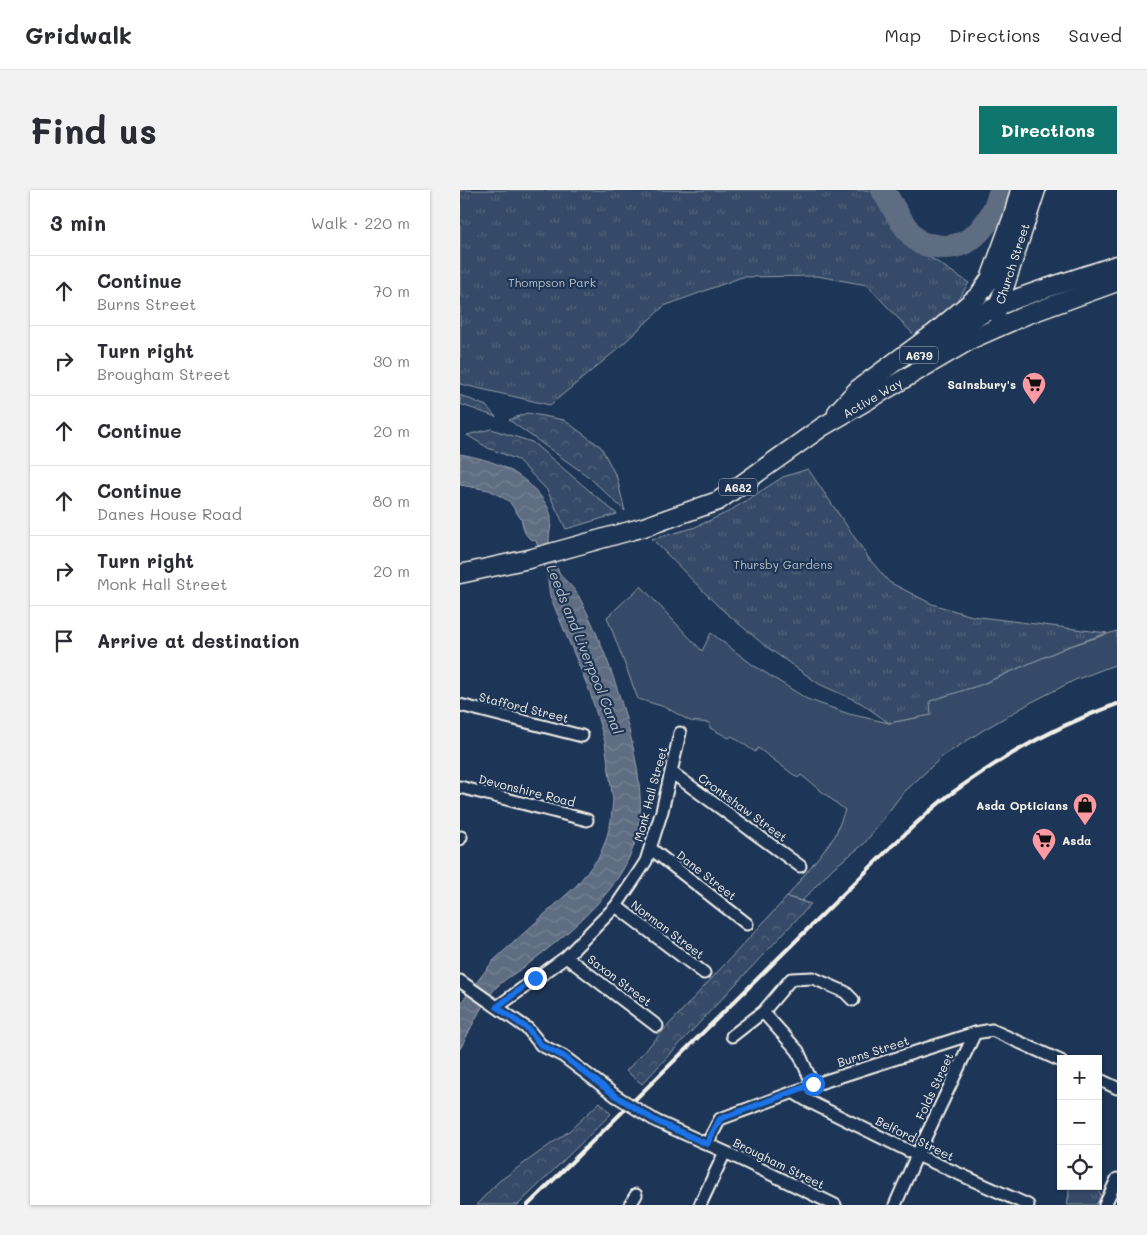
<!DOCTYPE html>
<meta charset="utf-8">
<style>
body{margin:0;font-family:Mali,sans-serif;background:#f2f2f3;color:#2b2b33}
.controls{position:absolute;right:15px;bottom:15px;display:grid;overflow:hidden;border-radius:0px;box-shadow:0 1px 4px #0004}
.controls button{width:45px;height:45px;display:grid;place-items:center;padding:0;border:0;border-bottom:1px solid #e1e1e2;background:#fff;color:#2b2b33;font:25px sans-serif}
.stop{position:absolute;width:15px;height:15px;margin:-11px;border:4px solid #1a73e8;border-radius:50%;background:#fff}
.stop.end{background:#1a73e8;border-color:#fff;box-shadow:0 1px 5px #0008}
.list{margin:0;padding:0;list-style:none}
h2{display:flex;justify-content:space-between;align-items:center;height:65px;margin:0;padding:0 20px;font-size:21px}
h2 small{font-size:16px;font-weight:400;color:#7c7c81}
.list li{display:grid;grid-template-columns:32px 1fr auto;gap:15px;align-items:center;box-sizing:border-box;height:70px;padding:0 20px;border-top:1px solid #e1e1e2}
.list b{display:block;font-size:19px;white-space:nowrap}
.list p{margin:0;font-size:16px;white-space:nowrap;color:#7c7c81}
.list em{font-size:16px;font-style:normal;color:#7c7c81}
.icon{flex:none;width:28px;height:28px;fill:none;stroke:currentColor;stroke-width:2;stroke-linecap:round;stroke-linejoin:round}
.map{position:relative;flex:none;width:657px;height:1015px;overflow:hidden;border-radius:0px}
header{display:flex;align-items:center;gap:30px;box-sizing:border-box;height:70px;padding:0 25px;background:#fff;border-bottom:1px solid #e1e1e2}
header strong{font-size:24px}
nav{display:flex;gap:28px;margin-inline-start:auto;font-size:18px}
.intro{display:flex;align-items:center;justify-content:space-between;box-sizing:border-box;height:120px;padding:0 30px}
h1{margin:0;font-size:35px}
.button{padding:12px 22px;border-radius:0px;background:#0f766e;color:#fff;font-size:18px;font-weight:700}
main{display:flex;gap:30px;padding:0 30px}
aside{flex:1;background:#fff;border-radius:0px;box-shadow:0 1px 4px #0004}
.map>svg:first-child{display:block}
.grass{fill:#354a67;stroke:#949ea8}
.forest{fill:url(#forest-crowns);stroke:#949ea8}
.park{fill:url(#park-tufts);stroke:#949ea8}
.water{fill:url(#water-waves);stroke:#9aa2ab}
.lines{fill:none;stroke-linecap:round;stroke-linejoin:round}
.river{stroke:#5e6d82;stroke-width:24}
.minor-casing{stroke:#f4f1e8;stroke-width:15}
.primary-casing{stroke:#f4f1e8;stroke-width:21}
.minor{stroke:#1d3557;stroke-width:11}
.primary{stroke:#1d3557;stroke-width:18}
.rail{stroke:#f4f1e8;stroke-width:4}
.minor-bridge-casing{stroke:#f4f1e8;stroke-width:15;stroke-linecap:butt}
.minor-bridge{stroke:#1d3557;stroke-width:11}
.route{stroke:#1a73e8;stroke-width:6}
.labels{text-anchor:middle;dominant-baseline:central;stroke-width:4.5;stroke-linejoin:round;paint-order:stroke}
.shield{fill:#1d3557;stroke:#b4b9bc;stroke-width:1}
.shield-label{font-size:11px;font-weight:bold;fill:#f4f1e8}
.street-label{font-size:12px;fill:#f4f1e8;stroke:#1d3557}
.park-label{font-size:12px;fill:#bbbfc1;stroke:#1d3557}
.poi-label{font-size:12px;font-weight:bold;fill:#f4f1e8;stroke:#1d3557;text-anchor:end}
.water-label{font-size:14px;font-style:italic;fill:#c0c3c4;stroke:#1d3557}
</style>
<header>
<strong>Gridwalk</strong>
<nav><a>Map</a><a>Directions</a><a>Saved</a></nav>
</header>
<div class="intro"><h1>Find us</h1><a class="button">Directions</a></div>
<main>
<aside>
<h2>3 min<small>Walk · 220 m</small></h2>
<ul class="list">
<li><svg class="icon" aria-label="ahead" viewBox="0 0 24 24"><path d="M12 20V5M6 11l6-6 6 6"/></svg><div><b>Continue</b><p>Burns Street</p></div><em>70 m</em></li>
<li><svg class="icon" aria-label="right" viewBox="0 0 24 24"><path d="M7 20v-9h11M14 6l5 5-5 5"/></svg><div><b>Turn right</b><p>Brougham Street</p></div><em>30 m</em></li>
<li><svg class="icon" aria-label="ahead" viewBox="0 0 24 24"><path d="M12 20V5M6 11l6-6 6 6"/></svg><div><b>Continue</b></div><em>20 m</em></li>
<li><svg class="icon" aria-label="ahead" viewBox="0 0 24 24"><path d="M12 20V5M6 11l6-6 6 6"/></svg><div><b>Continue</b><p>Danes House Road</p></div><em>80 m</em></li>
<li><svg class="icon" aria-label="right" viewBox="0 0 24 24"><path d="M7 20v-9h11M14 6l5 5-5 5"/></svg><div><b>Turn right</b><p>Monk Hall Street</p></div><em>20 m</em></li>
<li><svg class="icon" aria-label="arrive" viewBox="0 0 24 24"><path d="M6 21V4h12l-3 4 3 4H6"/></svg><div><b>Arrive at destination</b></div></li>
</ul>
</aside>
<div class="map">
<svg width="657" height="1015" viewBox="0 0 657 1015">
<defs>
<pattern id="forest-crowns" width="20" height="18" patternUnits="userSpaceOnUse" patternTransform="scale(1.25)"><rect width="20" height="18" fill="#354a67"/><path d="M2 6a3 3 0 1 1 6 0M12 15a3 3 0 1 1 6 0" fill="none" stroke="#53657d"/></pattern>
<pattern id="park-tufts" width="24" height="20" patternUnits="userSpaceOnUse" patternTransform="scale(1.25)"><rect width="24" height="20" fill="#354a67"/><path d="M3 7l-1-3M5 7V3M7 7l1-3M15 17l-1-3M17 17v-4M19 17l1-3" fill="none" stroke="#53657d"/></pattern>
<pattern id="water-waves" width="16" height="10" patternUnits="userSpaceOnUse" patternTransform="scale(1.25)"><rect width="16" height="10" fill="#5e6d82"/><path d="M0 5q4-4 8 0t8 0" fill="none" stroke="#768294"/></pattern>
</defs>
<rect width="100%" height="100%" fill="#1d3557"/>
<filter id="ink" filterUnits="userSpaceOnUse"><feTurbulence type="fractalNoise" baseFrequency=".02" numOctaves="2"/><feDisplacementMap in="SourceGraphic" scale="10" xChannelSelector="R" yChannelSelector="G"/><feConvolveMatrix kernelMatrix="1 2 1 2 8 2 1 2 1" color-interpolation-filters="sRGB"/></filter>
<g filter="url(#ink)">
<!-- grass -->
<path class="grass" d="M181,396l61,65 9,-18 42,32 54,34 42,15 40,9 41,-8 -1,-14 51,-16 87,-38 50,-16v33l-42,16 -43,22 -47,27 -42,27 -41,38 -38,50 -31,24 -31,33 -15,-4 48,-61 10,-26 -44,-35 -3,3 -40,-30 -3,4 -23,-16 -3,2 -19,-10v-5l-20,-2 -25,-14 -27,-8 -31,-82z"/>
<!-- forest -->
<path class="forest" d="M0,205l26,11 10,11 -36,-13z
M67,223l37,7 37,27 16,31 8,33 -36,-34 -80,-57z
M31,239l41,13 85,72 -51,15 -19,-39 -29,-30 -30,-12 -21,-13z
M327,707l24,7 -169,180 -16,-13z
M140,912l11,12 -93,91h-42l22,-23 71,-51z"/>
<!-- park -->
<path class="park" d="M0,0h418l7,15 28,41 56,37 -20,29 -35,23 -47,-50 -50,-9 -75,1 -78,29 -51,47 -63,52 -90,-21z
M348,279l62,91 19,22 43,22 40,12 135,17 -40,14 -87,38 -50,16 1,14 -42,8 -28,-20 -42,-19 -55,-39 -46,-39 -66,-67 41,-11 35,-16 55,-35z
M608,996h29l4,10 -5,9h-29l2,-12z"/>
<!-- water -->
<path class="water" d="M0,264c33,6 60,16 81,43 5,6 9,13 10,20 1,8 -2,15 -2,23 0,8 6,24 10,32 5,9 14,14 19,23 29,52 73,177 60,236 -7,31 -25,58 -48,80 -19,20 -41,37 -63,54 -11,8 -25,15 -33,25 -15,18 -23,39 -34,59v-45l33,-43 83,-75 13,-16 10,-13 7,-17 5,-19 2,-21 -8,-58 -15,-50 -40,-96 -3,-22 -11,-33 -7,-3 -4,-5 -4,-14 -12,-18 -20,-11 -29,-5z"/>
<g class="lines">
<!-- river -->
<path class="river" d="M423,0c8,13 25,46 38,53 4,2 10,2 15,3 35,7 57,-26 65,-56"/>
<defs>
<path id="minor" d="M0,515l122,31
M211,582l129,94
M0,597l127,33
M0,649l1,-2
M190,658l97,76
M156,716l88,67
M106,767l91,69
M0,791l68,48 13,16 22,11 53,40
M37,817l69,-50 50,-51 21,-31 9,-14 16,-50 18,-78
M272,846l31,-24
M638,889l19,9
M353,895l-15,-34 -35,-39 28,-33 22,-1 32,14 8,8
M333,902l13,8 111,55 111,50
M196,931l69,31 110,53
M247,954l13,-25 93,-34 162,-52 17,-3 69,31
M170,1015l6,-10
M240,1015l25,-53
M435,1015l22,-50 58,-122
M645,1015l12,-26"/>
<g id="primary">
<path id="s1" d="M536,123l40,-123"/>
<path d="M477,154c17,-12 34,-24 52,-34 41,-19 86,-30 128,-45"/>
<path d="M377,222l21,-23 75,-55 46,-39 11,-16 23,-63 7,-26"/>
<path id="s2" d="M0,384l69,-15 115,-32 74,-26 104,-74 150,-88 54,-24 91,-33"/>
</g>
</defs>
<!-- minor casing -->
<use href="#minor" class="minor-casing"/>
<!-- primary casing -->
<use href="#primary" class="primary-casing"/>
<!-- minor -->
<use href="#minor" class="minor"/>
<!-- primary -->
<use href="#primary" class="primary"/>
<!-- rail -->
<path class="rail" d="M68,1015l364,-359c20,-18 39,-38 60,-53 51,-37 106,-68 165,-89"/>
<defs>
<path id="minor-bridge" d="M156,906l40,25"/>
</defs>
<!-- minor-bridge casing -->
<use href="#minor-bridge" class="minor-bridge-casing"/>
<!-- minor-bridge -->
<use href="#minor-bridge" class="minor-bridge"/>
</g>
</g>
<g class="lines" filter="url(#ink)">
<!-- route -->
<path class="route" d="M75,788l-38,29 31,22 13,16 22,11 53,40 40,25 51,23 13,-25 93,-35"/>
</g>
<!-- icons -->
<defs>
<symbol id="supermarket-pin" viewBox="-11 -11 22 30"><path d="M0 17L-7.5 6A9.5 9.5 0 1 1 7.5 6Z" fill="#ff9aa2" stroke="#1d3557"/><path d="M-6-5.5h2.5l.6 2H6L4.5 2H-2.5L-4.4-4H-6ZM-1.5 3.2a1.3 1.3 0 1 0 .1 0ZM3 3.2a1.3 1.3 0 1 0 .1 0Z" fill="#111"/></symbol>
<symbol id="shop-pin" viewBox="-11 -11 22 30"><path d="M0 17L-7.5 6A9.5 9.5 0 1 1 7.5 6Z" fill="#ff9aa2" stroke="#1d3557"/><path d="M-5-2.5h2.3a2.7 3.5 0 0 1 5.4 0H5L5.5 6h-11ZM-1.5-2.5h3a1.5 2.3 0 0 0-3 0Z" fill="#111"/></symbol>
</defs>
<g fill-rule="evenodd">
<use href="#supermarket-pin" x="560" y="180" width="28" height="38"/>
<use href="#shop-pin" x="611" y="601" width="28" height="38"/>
<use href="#supermarket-pin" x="570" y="636" width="28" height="38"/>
</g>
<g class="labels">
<!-- shield labels -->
<g class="shield">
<rect x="440" y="156.5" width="38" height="17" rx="4"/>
<rect x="259" y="288.5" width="38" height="17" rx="4"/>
</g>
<g class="shield-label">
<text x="459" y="165">A679</text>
<text x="278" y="297">A682</text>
</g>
<!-- street labels -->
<g class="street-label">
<text stroke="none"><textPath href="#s1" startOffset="52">Church Street</textPath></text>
<text stroke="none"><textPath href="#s2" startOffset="454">Active Way</textPath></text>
<text transform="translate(64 517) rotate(14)">Stafford Street</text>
<text transform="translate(67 600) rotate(14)">Devonshire Road</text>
<text transform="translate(190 604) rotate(-75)">Monk Hall Street</text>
<text transform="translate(283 617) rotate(36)">Cronkshaw Street</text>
<text transform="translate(247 685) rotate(38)">Dane Street</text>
<text transform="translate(208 739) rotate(37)">Norman Street</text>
<text transform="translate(160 790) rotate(37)">Saxon Street</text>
<text transform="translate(413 861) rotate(-18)">Burns Street</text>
<text transform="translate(474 896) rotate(-65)">Folds Street</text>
<text transform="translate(455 948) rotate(26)">Belford Street</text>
<text transform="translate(319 973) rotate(26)">Brougham Street</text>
</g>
<!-- park labels -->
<g class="park-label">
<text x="92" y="92">Thompson Park</text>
<text x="323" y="374">Thursby Gardens</text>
</g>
<!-- poi labels -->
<g class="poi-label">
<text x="556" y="194">Sainsbury's</text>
<text x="608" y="615">Asda Opticians</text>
<text x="602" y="650" text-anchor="start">Asda</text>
</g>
<!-- water labels -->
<g class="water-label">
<text transform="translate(125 459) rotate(68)">Leeds and Liverpool Canal</text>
</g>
</g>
</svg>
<div class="controls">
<button>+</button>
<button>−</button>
<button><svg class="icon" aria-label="locate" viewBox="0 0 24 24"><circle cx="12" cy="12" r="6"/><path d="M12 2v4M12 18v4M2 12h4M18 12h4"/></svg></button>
</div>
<div class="stop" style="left:353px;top:894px"></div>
<div class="stop end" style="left:75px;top:788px"></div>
</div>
</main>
